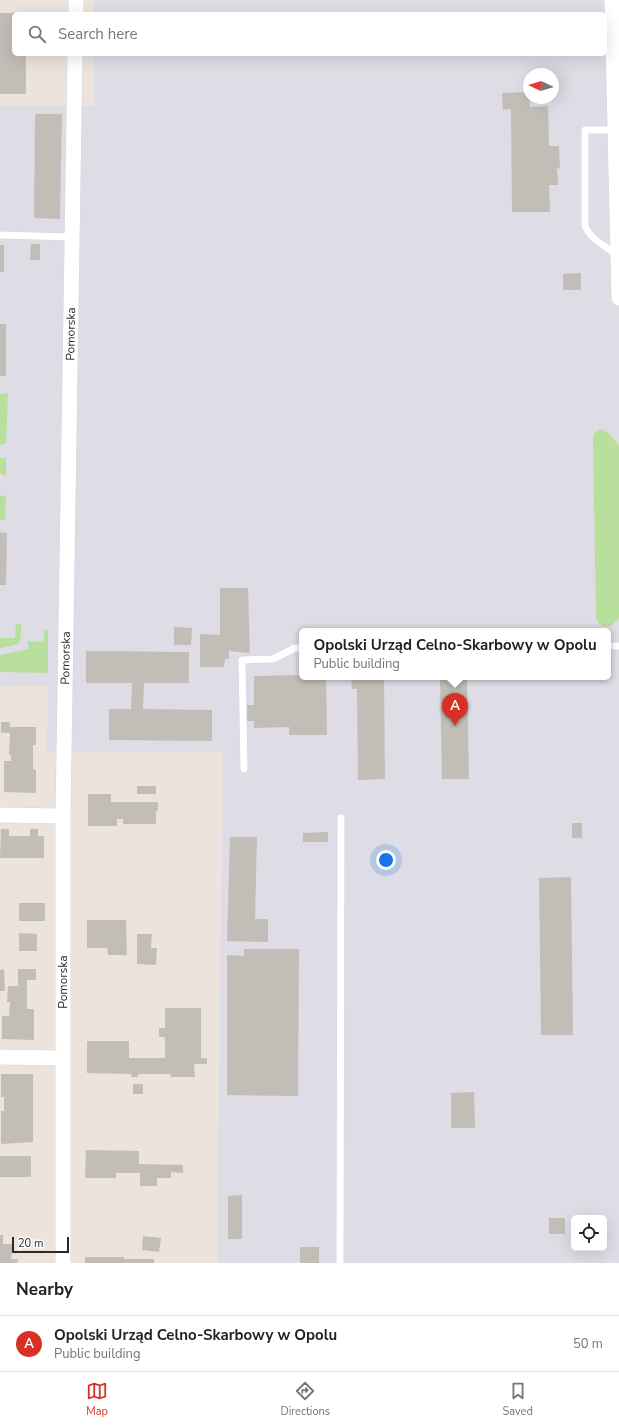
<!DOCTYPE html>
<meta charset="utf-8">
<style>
body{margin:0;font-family:"Nunito Sans",sans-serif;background:#f2f2f2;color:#222}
.controls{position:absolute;right:12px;bottom:12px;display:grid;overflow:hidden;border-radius:6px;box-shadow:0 4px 16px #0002}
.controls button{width:36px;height:36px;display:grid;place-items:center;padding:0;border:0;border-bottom:1px solid #e0e0e0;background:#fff;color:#222;font:20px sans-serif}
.compass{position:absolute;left:523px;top:68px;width:36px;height:36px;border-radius:50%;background:#fff;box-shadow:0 4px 16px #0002;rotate:274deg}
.scale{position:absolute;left:12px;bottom:10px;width:57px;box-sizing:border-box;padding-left:4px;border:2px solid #292929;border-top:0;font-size:11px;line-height:14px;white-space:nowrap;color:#292929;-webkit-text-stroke:3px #fff;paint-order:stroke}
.you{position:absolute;left:386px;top:860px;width:14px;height:14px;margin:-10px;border:3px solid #fff;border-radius:50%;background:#1a73e8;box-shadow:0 0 0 6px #1a73e833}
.badge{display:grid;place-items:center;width:26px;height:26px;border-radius:50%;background:#d93025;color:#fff;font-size:13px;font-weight:700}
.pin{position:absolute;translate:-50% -33px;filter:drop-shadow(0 1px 2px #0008)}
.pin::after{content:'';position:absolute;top:21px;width:14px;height:12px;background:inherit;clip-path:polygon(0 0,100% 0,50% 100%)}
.popup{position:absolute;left:299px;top:628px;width:312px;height:52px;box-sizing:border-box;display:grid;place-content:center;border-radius:6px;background:#fff;filter:drop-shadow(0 1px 3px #0005);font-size:13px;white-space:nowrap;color:#767676}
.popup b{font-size:15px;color:#222}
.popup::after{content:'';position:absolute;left:50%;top:100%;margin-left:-8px;border:8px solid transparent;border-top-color:#fff}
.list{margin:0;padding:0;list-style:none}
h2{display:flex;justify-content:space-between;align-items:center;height:52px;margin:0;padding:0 16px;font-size:17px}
h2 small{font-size:13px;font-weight:400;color:#767676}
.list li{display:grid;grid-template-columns:26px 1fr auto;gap:12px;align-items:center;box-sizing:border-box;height:56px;padding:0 16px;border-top:1px solid #e0e0e0}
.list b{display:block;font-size:15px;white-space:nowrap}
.list p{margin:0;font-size:13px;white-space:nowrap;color:#767676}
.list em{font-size:13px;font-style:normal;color:#767676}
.icon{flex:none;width:22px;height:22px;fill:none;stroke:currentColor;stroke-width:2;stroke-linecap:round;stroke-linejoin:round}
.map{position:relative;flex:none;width:619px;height:1263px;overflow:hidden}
.search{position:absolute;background:#fff;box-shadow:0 4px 16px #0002;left:12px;right:12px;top:12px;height:44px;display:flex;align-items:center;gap:10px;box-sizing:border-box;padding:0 14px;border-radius:6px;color:#767676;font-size:15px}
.sheet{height:108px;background:#fff}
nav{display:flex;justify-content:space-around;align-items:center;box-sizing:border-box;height:56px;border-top:1px solid #e0e0e0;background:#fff;font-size:11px;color:#767676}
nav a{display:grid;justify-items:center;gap:2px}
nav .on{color:#d93025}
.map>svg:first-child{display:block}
.industrial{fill:#dedce4;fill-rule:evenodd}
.green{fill:#b8df9b}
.building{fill:#c3bdb8}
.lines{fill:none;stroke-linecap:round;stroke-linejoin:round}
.lane-casing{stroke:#d1d6e2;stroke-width:8}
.street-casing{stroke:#d1d6e2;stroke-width:16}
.lane{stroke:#fff;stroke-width:7}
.street{stroke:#fff;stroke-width:15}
.labels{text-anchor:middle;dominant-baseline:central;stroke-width:3.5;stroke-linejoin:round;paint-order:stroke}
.street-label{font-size:12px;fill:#292929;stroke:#fff}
</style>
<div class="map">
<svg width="619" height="1263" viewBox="0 0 619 1263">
<rect width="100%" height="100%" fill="#ebe3dc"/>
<!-- industrial -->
<path class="industrial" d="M94,0h525v446l-10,-13 6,192 4,-7v645h-402l6,-511h-176l1,-66h-48v-581l94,1v-52h511v-40h-511zM529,74h24v24h-24zM302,631h306v46h-306zM574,1218h30v30h-30z"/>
<!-- green -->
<path class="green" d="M8,393l-2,51 -6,1v-51z
M601,429l8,4 10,13v172c-7,10 -17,13 -23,0l-3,-179 1,-5z
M0,458h6v19l-6,-4z
M0,495l6,2 -1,23h-5z
M16,624h5c0,22 1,20 -21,24v-10h15z
M44,630h4v43l-48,-1v-17l29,-6 -2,-8 17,1z"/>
<!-- building -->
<path class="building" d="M0,13h14v41h12v40h-26z
M529,92l1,15 18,-1 1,40h10l1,23 -3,-1 1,17h-9l1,27h-38l-1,-103 -8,1 -1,-17z
M35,114h27l-2,105 -26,-1z
M31,244h9v16h-10z
M0,245h4v27h-4z
M581,273v17h-18v-16z
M0,324h6v52h-6z
M0,532l7,1 -1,52h-6z
M220,588h28l2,65 -21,-2v8h-4l-1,8h-24v-33l20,1z
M174,627l18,1 -1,17h-17z
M86,651l103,1v31h-45l-1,26 69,1v31l-103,-1v-31h22l1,-26h-46z
M302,675v2h24l1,58h-38v-8l-35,1v-7h-7v-16h7v-29z
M351,677h33l1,102 -27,1 -1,-91h-5z
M440,677h27l2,102h-27z
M1,722h9v5h26v18h-3v24l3,1v23l-32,-1v-31h7v-6h-2l1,-22h-9z
M137,786h19v8h-19z
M88,794h23v8h47v9h-2v13h-33v-5h-6v7h-29z
M572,823h10v15h-10z
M1,829h8v7h21v-7h8v7h6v22h-44z
M328,832v10h-25v-9z
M230,837h27l-2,82h13v23l-41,-1z
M571,877l2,158h-32l-2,-157z
M19,903h26v18h-26z
M87,920h39l1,35h-19l-1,-7h-20z
M19,933l18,1v17h-18z
M137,934h15l-1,14h6l-1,17 -19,-1z
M244,949h55l-1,147 -71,-1v-140l17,1z
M4,969l1,22h-5v-21z
M18,969h18v11h-9v29h7v31l-32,-1v-23h7l1,-14h-3l1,-16h10z
M165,1008h36v50h6v6h-13l1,13h-24l-1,-3h-32v3h-7l1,-3 -45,-1v-32h42v17h36v-21h-6v-9h6z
M1,1074h32v68l-32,2v-33h3v-14h-3z
M133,1084h10v10h-10z
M474,1092l1,36h-24v-35z
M86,1150l53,1v13l44,1v8l-12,-1v6h-14v8h-17v-13h-24v5h-31z
M0,1156h31v21h-31z
M242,1195v44h-14v-43z
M549,1218h16v16h-16z
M0,1235h3v9h10l-2,15h7l-1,4h-17z
M143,1236l18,2 -2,14 -17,-2z
M300,1247h19v16h-19z
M85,1257h39v2h30v4h-69z"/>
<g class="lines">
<defs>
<path id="lane" d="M615,130h-30v95c3,13 22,22 32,30
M0,235l72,2
M608,646h11
M244,769l-2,-109 31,-1 22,-11h7
M340,1263l1,-445"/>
<g id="street">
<path d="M612,0l7,298"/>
<path d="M76,14v-14"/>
<path d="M0,815l63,1"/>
<path d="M0,1057l63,1"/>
<path id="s1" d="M63,1263v-447l12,-762"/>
</g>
</defs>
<!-- lane casing -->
<use href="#lane" class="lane-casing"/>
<!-- street casing -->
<use href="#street" class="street-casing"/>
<!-- lane -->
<use href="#lane" class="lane"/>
<!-- street -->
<use href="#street" class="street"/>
</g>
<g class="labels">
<!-- street labels -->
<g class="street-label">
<text stroke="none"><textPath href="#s1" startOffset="929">Pomorska</textPath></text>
<text stroke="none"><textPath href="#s1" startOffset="605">Pomorska</textPath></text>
<text transform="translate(63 982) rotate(-90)">Pomorska</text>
</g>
</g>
</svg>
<div class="controls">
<button><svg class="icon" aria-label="locate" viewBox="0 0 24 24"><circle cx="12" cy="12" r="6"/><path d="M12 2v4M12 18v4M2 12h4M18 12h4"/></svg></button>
</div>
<svg class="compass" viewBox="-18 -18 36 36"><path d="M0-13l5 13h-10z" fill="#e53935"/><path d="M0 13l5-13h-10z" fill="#767676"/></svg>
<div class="scale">20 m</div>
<div class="you"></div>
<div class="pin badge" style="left:455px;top:726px">A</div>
<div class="popup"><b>Opolski Urząd Celno-Skarbowy w Opolu</b>Public building</div>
<div class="search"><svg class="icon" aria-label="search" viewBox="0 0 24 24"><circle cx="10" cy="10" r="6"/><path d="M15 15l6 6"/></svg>Search here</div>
</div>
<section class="sheet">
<h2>Nearby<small></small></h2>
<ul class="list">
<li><span class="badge">A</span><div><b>Opolski Urząd Celno-Skarbowy w Opolu</b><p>Public building</p></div><em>50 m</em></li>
</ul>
</section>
<nav>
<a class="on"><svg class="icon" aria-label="map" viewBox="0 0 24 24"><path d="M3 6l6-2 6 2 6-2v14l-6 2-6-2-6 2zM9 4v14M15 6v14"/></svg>Map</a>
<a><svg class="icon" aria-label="directions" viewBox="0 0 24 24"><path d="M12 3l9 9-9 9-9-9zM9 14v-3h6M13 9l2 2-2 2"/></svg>Directions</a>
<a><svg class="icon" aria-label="saved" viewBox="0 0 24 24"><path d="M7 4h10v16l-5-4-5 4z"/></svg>Saved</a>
</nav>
